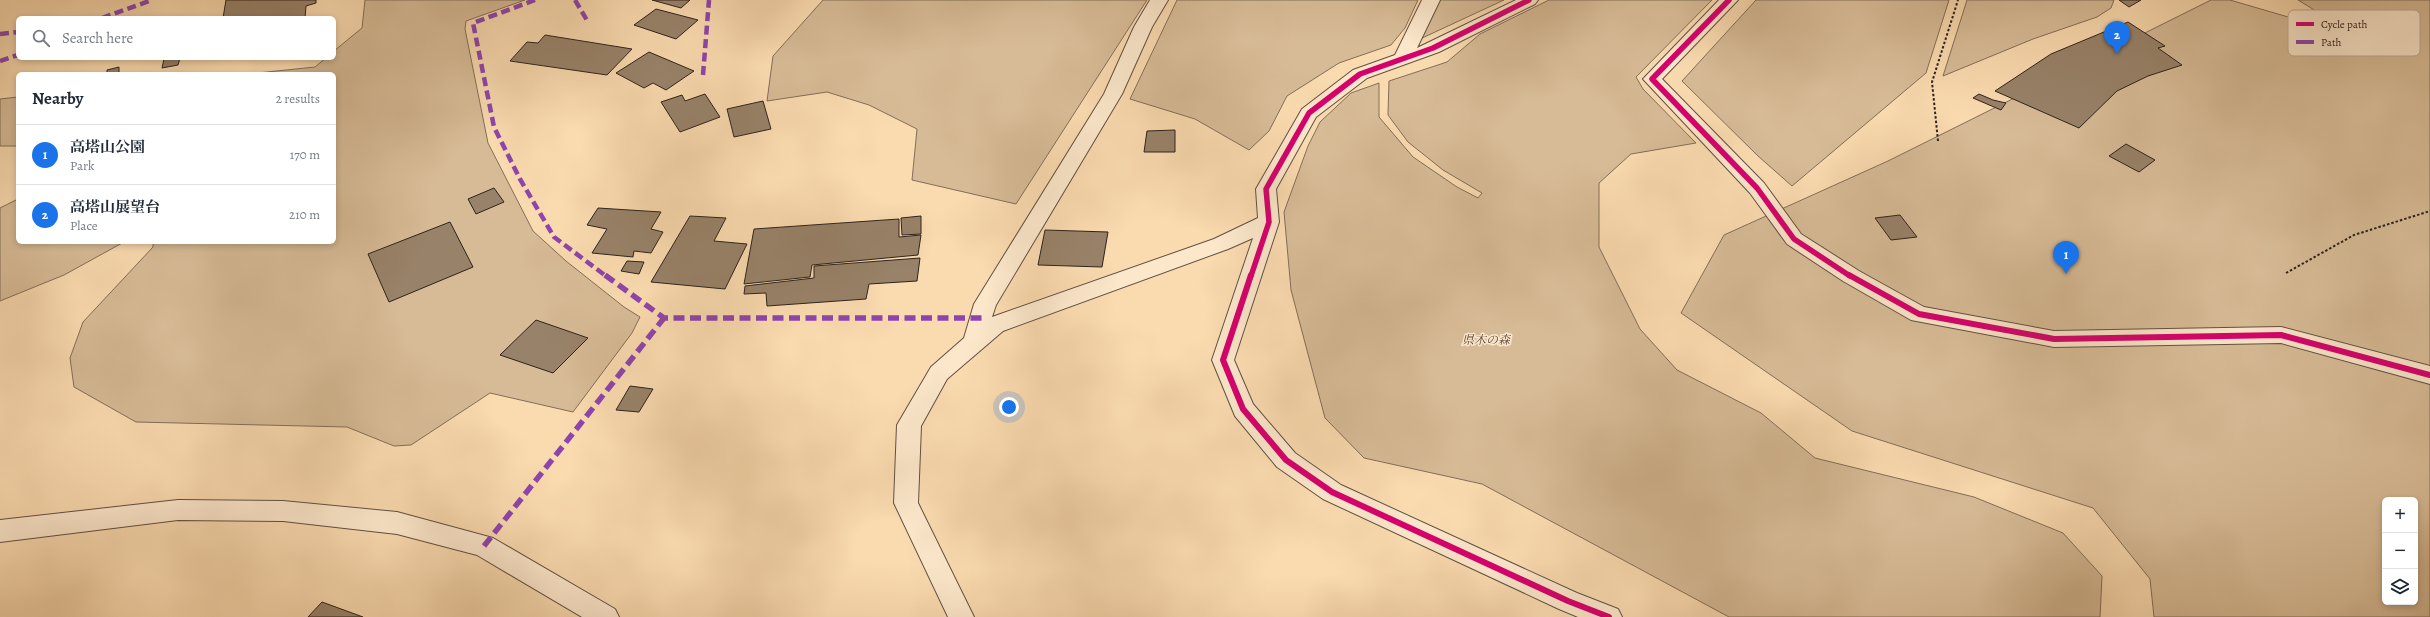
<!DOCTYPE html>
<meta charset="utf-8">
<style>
body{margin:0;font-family:Alegreya,"Noto Serif JP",serif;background:#f2f2f3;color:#1f2937}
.controls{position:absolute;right:12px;bottom:12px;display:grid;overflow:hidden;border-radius:6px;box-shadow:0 2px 6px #0003}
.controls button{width:36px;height:36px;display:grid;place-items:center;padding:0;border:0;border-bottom:1px solid #e0e1e3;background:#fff;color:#1f2937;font:20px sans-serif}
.you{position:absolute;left:1009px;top:407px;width:14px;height:14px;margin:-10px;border:3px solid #fff;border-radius:50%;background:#1a73e8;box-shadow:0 0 0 6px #1a73e833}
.badge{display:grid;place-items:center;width:26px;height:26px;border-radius:50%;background:#1a73e8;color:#fff;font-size:13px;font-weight:700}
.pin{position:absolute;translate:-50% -33px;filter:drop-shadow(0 1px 2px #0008)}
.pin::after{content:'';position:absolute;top:21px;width:14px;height:12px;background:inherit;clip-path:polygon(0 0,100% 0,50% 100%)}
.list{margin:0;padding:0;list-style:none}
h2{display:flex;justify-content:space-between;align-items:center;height:52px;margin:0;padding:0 16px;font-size:17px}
h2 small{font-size:13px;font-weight:400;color:#747a83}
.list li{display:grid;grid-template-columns:26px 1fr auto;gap:12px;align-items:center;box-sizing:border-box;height:60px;padding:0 16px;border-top:1px solid #e0e1e3}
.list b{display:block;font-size:15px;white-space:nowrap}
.list p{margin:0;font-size:13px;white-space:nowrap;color:#747a83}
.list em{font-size:13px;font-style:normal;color:#747a83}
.icon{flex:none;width:22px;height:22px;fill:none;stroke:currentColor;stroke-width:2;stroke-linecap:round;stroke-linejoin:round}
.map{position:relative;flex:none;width:2430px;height:617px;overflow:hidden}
.search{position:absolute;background:#fff;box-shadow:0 2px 6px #0003;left:16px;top:16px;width:320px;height:44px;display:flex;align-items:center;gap:10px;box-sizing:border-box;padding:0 14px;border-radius:6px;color:#747a83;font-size:15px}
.panel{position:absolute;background:#fff;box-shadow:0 2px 6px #0003;left:16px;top:72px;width:320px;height:172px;border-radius:6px}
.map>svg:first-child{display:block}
.green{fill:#d7bb96;stroke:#826e5a;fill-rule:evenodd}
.building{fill:#988269;stroke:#2e221d}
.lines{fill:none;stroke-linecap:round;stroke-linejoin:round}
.street-casing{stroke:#615042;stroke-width:2}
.path{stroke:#2e221d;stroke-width:2;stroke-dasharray:2.5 2;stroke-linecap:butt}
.street{fill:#fce7cb;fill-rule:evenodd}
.quiet-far1{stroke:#8e44ad;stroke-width:4.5;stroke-dasharray:9 4.5;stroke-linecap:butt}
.quiet{stroke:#8e44ad;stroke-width:5.5;stroke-dasharray:11 5.5;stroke-linecap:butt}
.cycleway-far1-casing{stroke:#fce7cb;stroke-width:8}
.cycleway-casing{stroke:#fce7cb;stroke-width:9}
.cycleway-far1{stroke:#d6006c;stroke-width:5.5}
.cycleway{stroke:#d6006c;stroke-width:6}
.labels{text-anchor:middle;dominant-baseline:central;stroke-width:3;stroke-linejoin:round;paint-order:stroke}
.park-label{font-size:12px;font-style:italic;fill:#58483b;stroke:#fce7cb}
.key{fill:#fce7cb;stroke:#beac97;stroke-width:1}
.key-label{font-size:11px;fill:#2e221d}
</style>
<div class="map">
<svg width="2430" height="617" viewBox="0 0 2430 617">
<rect width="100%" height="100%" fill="#fadaaf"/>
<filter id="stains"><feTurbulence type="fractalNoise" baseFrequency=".005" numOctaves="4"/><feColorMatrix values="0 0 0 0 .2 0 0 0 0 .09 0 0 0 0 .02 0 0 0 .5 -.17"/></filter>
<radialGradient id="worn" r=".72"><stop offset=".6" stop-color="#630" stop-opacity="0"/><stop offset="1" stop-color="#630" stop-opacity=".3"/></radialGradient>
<!-- green -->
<path class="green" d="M365,0h160l-59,21 -1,8 23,114 45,88 33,30 58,46 16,10 -8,16 -59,79 -83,-19 -79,52 -17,1 -47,-19 -211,-5 -62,-35 -4,-29 13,-36 70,-75v-5h181v-168h-86l67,-7 11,-9h8v-7l28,-23z
M823,0h324l-131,204 -104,-24 5,-51 -48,-24 -42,-13 -60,9 6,-45z
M1177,0h241l-13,28 -14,17 -52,18 -52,33 -18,35 -20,19 -54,-31 -65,-20z
M1439,0h65l-84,39z
M1549,0h163l-76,77 7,12 53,54 -65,11 -32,29v64l41,82 37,41 84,43 54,45 159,39 89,36 39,43 -2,41h-371l-247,-133 -118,-26 -39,-40 -34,-128 -7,-78 24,-66 12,-24 31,-29 28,-10v34l34,40 44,30 21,11 4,-5 -39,-23 -35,-28 -20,-27 1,-34 58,-19 33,-28z
M1756,0h193l-23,73 -134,113 -34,-30 -76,-75z
M1967,0h147l-3,8 -14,9 -64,22 -90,37z
M2211,0h19l130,38 -62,-38h132v617h-276l-4,-38 -57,-71 -241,-77 -171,-118 43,-78 164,-74zM2385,500h30v102h-30z
M18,97v49h-18v-47z
M18,199v43h106l-60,33 -64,26v-93z"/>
<!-- building -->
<path class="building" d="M226,0h90v3l-10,3 -1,12h-82z
M652,0h38l-9,8z
M2119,0h22l-12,7z
M656,9l42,11 -22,19 -42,-14z
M2128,22l37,24 -7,2 24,17 -34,11 -31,15 -38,37 -84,-37 56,-37z
M545,35l87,14 -25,26 -97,-14 17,-19 11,1z
M649,52l45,19 -28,19 -13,-7 -9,5 -28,-15z
M180,58l-2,7 -16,3 2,-9z
M119,67v7h-12v-4z
M705,94l15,23 -40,15 -19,-30 21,-7 3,6z
M1979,94l14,6 13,3 -5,7 -28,-12z
M763,101l8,28 -37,8 -7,-28z
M1175,130v22h-31l3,-21z
M2126,144l29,16 -16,12 -30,-16z
M494,188l10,14 -28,12 -8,-15z
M598,208l63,4 -10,17 12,3 -12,21 -17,-2 -1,6 -41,-4 15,-24 -20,-4z
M1900,215l17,22 -26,3 -16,-22z
M690,216l36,2 -12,23 33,3 -22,45 -74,-7z
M921,216v18l-19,1 -1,-17z
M899,219v18l22,-2 -3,20 -106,10 -2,12 -66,7 10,-55z
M450,222l23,45 -84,35 -21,-48z
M1045,230l63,2 -6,35 -64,-2z
M920,258l-3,23 -48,3 -3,15 -99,7 -1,-13 -22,1 1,-8 69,-8v-12z
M627,261l17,1 -5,12 -18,-3z
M536,320l52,18 -35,35 -53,-18z
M630,386l23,3 -14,23 -23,-2z
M322,602l41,15h-55z"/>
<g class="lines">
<defs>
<path id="street" d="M1150,0h18l-16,27 -30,67 -126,211 -4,12 222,-78 44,-21 -2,-29 46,-80 51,-39 42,-15 27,-55h18l-23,48 99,-48h22l-3,4 -96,48 -72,26 -51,39 -40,72 3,33 -45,138 19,44 42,49 46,32 236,108 41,16 4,8h-44l-19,-8 -236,-110 -46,-32 -42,-51 -23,-56 41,-122 -25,11 -225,82 -56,48 -26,47 -3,77 56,114h-26l-54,-114 3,-78 34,-58 33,-29 10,-34 130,-210 30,-67z
M1719,0h19l-76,79 102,104 37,51 58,37 65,36 130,24 227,-4 149,39v18l-149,-41 -227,4 -143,-27 -68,-39 -56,-37 -37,-51 -107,-114z
M178,500l105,1 114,11 96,26 122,71 4,8h-37l-105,-62 -80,-21 -114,-13 -105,-1 -178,22v-22z"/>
</defs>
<!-- street casing -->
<use href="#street" class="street-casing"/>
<!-- path -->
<path class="path" d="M1938,141l-6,-59 26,-82
M2286,273l68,-38 76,-24"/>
<!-- street -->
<use href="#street" class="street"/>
<!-- quiet-far1 -->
<path class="quiet-far1" d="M535,0l-62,23 21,104 26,52 34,58 52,39
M575,0l13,22
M102,18l50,-18
M0,34l18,-2
M0,61l18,-6
M703,75l6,-75"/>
<!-- quiet -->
<path class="quiet" d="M605,275l59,43h318
M484,546l180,-228"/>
<defs>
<path id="cycleway-far1" d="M1729,0l-77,79 105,109 37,51 56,37
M1251,276l18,-54 -3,-33 43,-76 51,-39 73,-26 96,-48"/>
<path id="cycleway" d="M1251,275l-28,85 20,49 43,51 46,32 236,109 41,16
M1849,275l70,39 135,25 227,-4 149,40"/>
</defs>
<!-- cycleway-far1 casing -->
<use href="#cycleway-far1" class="cycleway-far1-casing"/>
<!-- cycleway casing -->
<use href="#cycleway" class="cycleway-casing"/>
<!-- cycleway-far1 -->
<use href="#cycleway-far1" class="cycleway-far1"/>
<!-- cycleway -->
<use href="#cycleway" class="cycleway"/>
</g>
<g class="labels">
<!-- park labels -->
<g class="park-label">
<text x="1486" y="340">県木の森</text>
</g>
</g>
<!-- legend -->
<rect x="2288" y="10" width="132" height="46" rx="6" class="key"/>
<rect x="2296" y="22" width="18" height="4" fill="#d6006c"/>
<rect x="2296" y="40" width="18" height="4" fill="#8e44ad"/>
<g class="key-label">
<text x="2321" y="28">Cycle path</text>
<text x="2321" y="46">Path</text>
</g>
<rect width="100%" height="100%" filter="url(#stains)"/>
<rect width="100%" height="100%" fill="url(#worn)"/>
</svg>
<div class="controls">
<button>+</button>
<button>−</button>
<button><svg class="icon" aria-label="layers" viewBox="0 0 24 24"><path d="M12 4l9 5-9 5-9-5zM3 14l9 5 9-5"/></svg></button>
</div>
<div class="you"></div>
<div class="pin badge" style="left:2066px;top:274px">1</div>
<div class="pin badge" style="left:2117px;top:54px">2</div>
<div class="search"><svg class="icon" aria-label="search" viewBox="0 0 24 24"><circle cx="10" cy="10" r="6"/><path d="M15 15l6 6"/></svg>Search here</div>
<section class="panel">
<h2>Nearby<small>2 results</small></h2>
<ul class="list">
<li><span class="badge">1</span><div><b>高塔山公園</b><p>Park</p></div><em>170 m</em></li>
<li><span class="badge">2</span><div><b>高塔山展望台</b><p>Place</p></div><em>210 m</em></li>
</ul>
</section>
</div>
